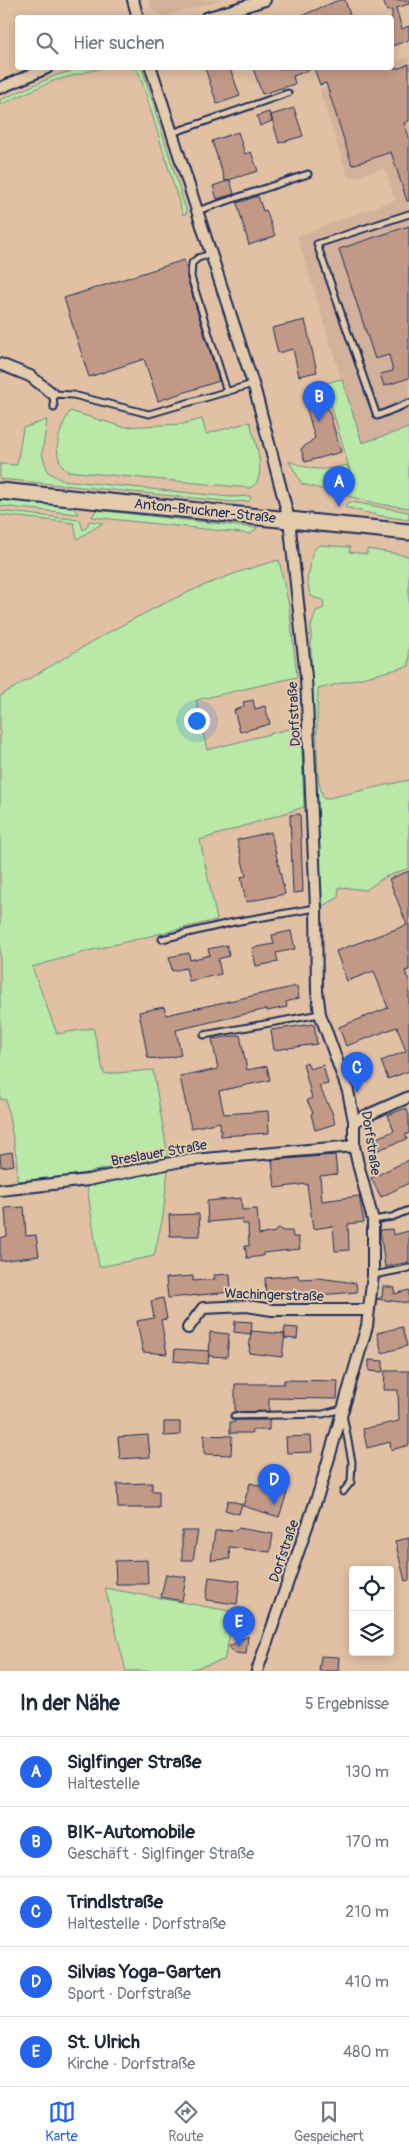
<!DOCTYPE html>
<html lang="de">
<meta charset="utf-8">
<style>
body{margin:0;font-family:Pangolin,sans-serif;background:#f6f6f7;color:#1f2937}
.controls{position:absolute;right:15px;bottom:15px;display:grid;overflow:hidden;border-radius:5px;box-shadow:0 2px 12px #0003}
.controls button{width:45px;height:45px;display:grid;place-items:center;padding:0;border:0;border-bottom:1px solid #e0e1e3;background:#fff;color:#1f2937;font:25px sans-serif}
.you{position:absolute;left:196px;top:720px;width:18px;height:18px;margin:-12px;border:4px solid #fff;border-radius:50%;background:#1a73e8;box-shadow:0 0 0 8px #1a73e833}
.badge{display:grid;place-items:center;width:32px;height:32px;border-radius:50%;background:#2563eb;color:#fff;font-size:16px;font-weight:700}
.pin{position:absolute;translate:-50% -41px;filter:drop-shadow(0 1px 2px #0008)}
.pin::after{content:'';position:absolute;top:26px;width:18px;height:15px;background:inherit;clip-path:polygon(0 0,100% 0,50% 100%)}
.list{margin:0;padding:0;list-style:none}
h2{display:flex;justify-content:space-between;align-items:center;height:65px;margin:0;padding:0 20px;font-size:21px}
h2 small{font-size:16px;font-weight:400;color:#747a83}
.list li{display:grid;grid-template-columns:32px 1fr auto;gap:15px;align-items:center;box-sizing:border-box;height:70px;padding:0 20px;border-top:1px solid #e0e1e3}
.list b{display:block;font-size:19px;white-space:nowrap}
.list p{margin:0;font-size:16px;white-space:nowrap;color:#747a83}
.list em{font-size:16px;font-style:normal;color:#747a83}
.icon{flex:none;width:28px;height:28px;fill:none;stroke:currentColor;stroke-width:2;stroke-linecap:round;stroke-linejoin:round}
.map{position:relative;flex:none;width:409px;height:1671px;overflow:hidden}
.search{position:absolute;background:#fff;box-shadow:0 2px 12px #0003;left:15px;right:15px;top:15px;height:55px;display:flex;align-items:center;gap:12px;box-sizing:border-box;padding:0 18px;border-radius:5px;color:#747a83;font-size:19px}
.sheet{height:415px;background:#fff}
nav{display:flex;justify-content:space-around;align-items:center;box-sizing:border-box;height:70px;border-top:1px solid #e0e1e3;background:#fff;font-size:14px;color:#747a83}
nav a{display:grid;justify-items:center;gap:2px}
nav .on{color:#2563eb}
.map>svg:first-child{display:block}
.built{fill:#d4b19a}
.green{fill:#b9e8a7;stroke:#6a8c82}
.building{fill:#c29987;stroke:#1b2f5e}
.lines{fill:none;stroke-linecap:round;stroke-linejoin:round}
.lane-casing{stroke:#1b2f5e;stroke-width:9}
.street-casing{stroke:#1b2f5e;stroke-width:14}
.secondary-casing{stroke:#1b2f5e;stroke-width:19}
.lane{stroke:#e4cbac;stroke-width:5}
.street{stroke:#e4cbac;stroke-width:10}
.secondary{stroke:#e4cbac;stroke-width:15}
.labels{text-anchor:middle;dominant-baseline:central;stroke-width:4;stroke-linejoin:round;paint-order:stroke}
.street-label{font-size:14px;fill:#1b2f5e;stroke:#e4cbac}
</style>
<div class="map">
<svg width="409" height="1671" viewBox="0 0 409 1671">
<rect width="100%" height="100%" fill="#e1c0a3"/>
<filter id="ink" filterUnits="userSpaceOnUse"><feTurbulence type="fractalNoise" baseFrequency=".02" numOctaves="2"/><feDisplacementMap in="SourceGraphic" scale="10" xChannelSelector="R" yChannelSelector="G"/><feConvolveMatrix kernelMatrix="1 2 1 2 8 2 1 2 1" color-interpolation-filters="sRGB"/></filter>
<g filter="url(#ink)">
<!-- built -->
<path class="built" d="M149,0h73l-58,16 -12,-7z
M409,57v371l-47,16 -65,-208 98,-36 -10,-32 -36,11 -30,-90 61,-21h12v-5z"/>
<!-- green -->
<path class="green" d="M82,68h19l-48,13 -53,24v-5l57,-25z
M135,68h7l45,145 -4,2 -36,-117 -8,-25z
M342,379l20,64 47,-15v80l-30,-4 -77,-20 -13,-23c24,10 34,10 58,4l5,13 -27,-95z
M70,411l53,16 60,-3 19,-5 4,15 44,-12c4,17 20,57 0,66l-183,-17c-18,-16 -7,-42 3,-60z
M47,420l-5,34 6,18 13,8 169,17 20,-1 1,3 -2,2 -15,1 -234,-23v-15l17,1 6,-37z
M0,498l72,8 6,8 -78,-8z
M351,502l58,10v8l-33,-5 -31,-8 1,-3z
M96,510l161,18 -6,6 -159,-17z
M0,511l80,9 3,10 4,-3 2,-6 14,2 -26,16 -3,-16 -74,-8z
M319,545l31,2 -1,5 18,2v-5l42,7v110l-91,23c-1,21 -4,95 6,110l85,-19v88l-24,9 -19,13 -27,-3 -1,11 -18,9 -9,-229v-51l5,-16 8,-3 -1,-8 -8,-2 -5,-3 -3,-17c6,-11 0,-24 12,-33z
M279,560l10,46 8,71 -101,23 11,50 94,-24 3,81 -104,33 17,80 -125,30 -60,17 25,67 36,-6 11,46 49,-4 15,86 -98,20 -53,5v-21l-11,-60 -6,-1v-403c89,-52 178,-110 279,-136z
M168,1169l-5,47 -9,40 -55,11 -12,-81z
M105,1588l130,24 -11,48 -39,11h-59z"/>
<!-- building -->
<path class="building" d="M339,0h6l6,18h-55z
M383,0h26v4l-13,4 6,21 7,-3v14l-17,6v-36l-5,1z
M409,64v57l-5,2 5,14v64h-2l-16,-49 -39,13 -26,-82 -6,2 -6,-17 -21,8 2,8 -33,10 -9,-26h147z
M205,68h25l10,28 -23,8z
M294,108l9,28 -24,7 -8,-28z
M269,112l3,9 -12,5 -3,-10z
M238,132l7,22 6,-2 7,19 -33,10 -13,-40z
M230,180l4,14 -17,5 -4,-13z
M258,196l5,15 3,-1 9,26 -26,9 -12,-42z
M409,226v152l-25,8 -4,-12 13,-3 -4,-16 -14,4 -36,-110z
M184,260l3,10v8l32,103 -61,20 -14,-42 -55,18 -25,-79z
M305,320l12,52 -18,4 -6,-27 -15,4 -6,-25z
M323,391l18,61 -36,10 -4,-13 14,-11 -12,-42z
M253,700l2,9 10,-3 5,18 -30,8 -6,-22 10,-3 -1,-5z
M300,814l3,78 -10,1 -3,-78z
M271,832l14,62 -39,8 -5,-25 5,-1 -9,-36z
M409,871v99l-4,1 4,10v90l-21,8 -7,-18 25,-10 -9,-24 -51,19 -7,-19 49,-19 -14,-37 -27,10 -11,-30 71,-26 -18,-46z
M291,931l4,18 -19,4 2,9 -22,4 -4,-18 22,-4 -2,-9z
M227,945l2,11 -11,3 3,15 -32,7 -3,-13 -14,3 -3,-14 20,-4 1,7 20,-5 -2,-6z
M297,986l2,12 -13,4 1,5 -20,4v-2l-91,21 5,25 -20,4 -13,-1 -9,-46 25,-5 2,8z
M314,1024l3,20 -43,6 -3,-20z
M240,1035l7,35 20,-4 3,14 -51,11 5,23 44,-3 1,22 -48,3 -1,-14 -29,6 -11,-51 38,-8 -6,-30z
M307,1062l3,7 13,-4 5,19 -9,2 13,26 3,12 -20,6 -4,-16 2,-1 -6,-13 5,-2 -9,-34z
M406,1108l3,7v18l-4,2 2,4 -32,12 -4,-11 23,-9 -6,-16z
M12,1152l2,13 -13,2 -1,-13z
M335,1155l2,19 -17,2 2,25 37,-5 5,26 -16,2 1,26 -14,1 -2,-25 -20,3 -6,-45 -32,4 -3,-28z
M409,1160v23l-28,14 -10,-19z
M241,1198l1,12 15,-1 2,26 16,-3 3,-4 5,3h9l1,6h5l2,12 -37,4v3l-16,2 -2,-12h4l-1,-22h-6v-5l-34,3 -1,-21z
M24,1207l2,29 10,-1 3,21 -39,5v-23l7,-2 -2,-28z
M199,1214l1,22h-30l-1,-21z
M392,1229l1,6 16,-4v31l-24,5 -5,-37z
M230,1274l1,18 -63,6 -2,-20 27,-2v5l22,-2 -1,-4z
M298,1275l1,4 19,-1 38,5 1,9 -91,7 -1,-21z
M383,1286l12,2 -1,6 15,-4v13l-32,-4 5,-2z
M163,1298l4,21 -6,1 6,34 -24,-2 -6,-31 17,-3 -3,-17z
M235,1321l17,1 -1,12 -17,-2z
M285,1327l13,1 -1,11 -13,-1z
M402,1327l5,19 -25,7 -5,-20z
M251,1331l34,3 -3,23 -33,-4z
M210,1332l19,2 -2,23 -18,-1z
M175,1349l34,2 -1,13 -34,-3z
M369,1360l14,1v11l-14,-1z
M385,1371h24v74l-18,5 -1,-8 -23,6 -4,-19 36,-8 -1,-31h-14z
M284,1380l54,1 -1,18 -68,-1v13l-34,1v-28h49z
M235,1420h34v10h-17v3h-22v-11h5z
M164,1422h16v13l-16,1z
M148,1435l2,22 -30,2 -2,-22z
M204,1435l28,1 -1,19 -27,-1z
M311,1436l1,16 -25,1 -1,-16z
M152,1483v8h7v17h-41l-1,-24z
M250,1483l37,10 -8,24 -36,-11z
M228,1500l14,4 -3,10 -14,-4z
M238,1528l35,6 -3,18 -41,-5 1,12 -19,1 4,-29 22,-1z
M182,1531h16l-5,29h-11z
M409,1538v42l-4,1 -10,-40z
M147,1560l1,24h-32l-1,-23z
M166,1574l20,3 -4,24 -21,-4z
M209,1577l31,4 -3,23 -31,-4z
M248,1636l-2,18 -12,-1 -6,-6z
M321,1656l18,1 -1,14h-19z"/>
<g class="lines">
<defs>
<path id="lane" d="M172,133l116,-40
M197,211l111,-37
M409,214l-92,30 60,172 32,-13
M211,254l-13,4 -6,5 -1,14 36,115
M54,408l-1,-14 20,1 76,19 104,-30
M162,939l72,-17 82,-14
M204,1035l116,-21
M373,1220l19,-3 17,-7
M374,1275l35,-7
M234,1416l89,-2 19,-5 10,53 -1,20 -8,10"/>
<path id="street" d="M133,0l5,18
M206,18l59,-18
M151,68l104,322 34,129 17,158 10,231 1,83 3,23 28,77 6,30v25l4,18 15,56v55l-6,51 -47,163 -63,182
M0,88l47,-20
M0,364l30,12 23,18
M354,1121l55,-24
M0,1190l88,-10 93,-19 173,-15
M188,1328l15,-20 44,-2 25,4h97"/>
<path id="secondary" d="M0,491l409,41"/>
</defs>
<!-- lane casing -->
<use href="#lane" class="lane-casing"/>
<!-- street casing -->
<use href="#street" class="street-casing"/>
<!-- secondary casing -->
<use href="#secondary" class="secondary-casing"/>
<!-- lane -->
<use href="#lane" class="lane"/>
<!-- street -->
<use href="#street" class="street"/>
<!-- secondary -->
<use href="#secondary" class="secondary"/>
</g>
</g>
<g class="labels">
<!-- street labels -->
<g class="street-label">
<text transform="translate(205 511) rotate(6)">Anton-Bruckner-Straße</text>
<text transform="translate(294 714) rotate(-93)">Dorfstraße</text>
<text transform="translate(371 1143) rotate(81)">Dorfstraße</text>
<text transform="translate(159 1153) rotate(-10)">Breslauer Straße</text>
<text transform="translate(274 1295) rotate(2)">Wachingerstraße</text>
<text transform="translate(284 1551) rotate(-71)">Dorfstraße</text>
</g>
</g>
</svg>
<div class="controls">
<button><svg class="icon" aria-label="locate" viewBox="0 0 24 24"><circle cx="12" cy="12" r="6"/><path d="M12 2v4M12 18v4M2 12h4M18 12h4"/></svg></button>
<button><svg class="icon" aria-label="layers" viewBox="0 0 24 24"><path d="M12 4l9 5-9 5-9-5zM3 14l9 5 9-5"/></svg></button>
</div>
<div class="you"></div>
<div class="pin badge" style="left:339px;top:507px">A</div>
<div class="pin badge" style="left:319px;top:422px">B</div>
<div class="pin badge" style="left:357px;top:1093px">C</div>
<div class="pin badge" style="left:274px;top:1505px">D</div>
<div class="pin badge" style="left:239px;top:1647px">E</div>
<div class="search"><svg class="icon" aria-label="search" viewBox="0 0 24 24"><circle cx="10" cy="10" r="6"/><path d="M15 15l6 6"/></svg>Hier suchen</div>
</div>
<section class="sheet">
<h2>In der Nähe<small>5 Ergebnisse</small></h2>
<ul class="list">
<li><span class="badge">A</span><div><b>Siglfinger Straße</b><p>Haltestelle</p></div><em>130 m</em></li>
<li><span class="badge">B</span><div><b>BIK-Automobile</b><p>Geschäft · Siglfinger Straße</p></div><em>170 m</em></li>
<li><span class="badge">C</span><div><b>Trindlstraße</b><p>Haltestelle · Dorfstraße</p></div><em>210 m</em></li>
<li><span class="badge">D</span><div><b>Silvias Yoga-Garten</b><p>Sport · Dorfstraße</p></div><em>410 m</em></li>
<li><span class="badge">E</span><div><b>St. Ulrich</b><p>Kirche · Dorfstraße</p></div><em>480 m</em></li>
</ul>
</section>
<nav>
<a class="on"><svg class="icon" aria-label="map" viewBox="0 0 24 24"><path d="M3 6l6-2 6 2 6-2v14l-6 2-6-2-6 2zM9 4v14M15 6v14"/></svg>Karte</a>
<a><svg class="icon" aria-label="directions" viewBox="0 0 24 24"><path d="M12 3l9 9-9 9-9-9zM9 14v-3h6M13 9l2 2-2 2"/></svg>Route</a>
<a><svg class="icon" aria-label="saved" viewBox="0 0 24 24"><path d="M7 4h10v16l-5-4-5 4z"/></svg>Gespeichert</a>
</nav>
